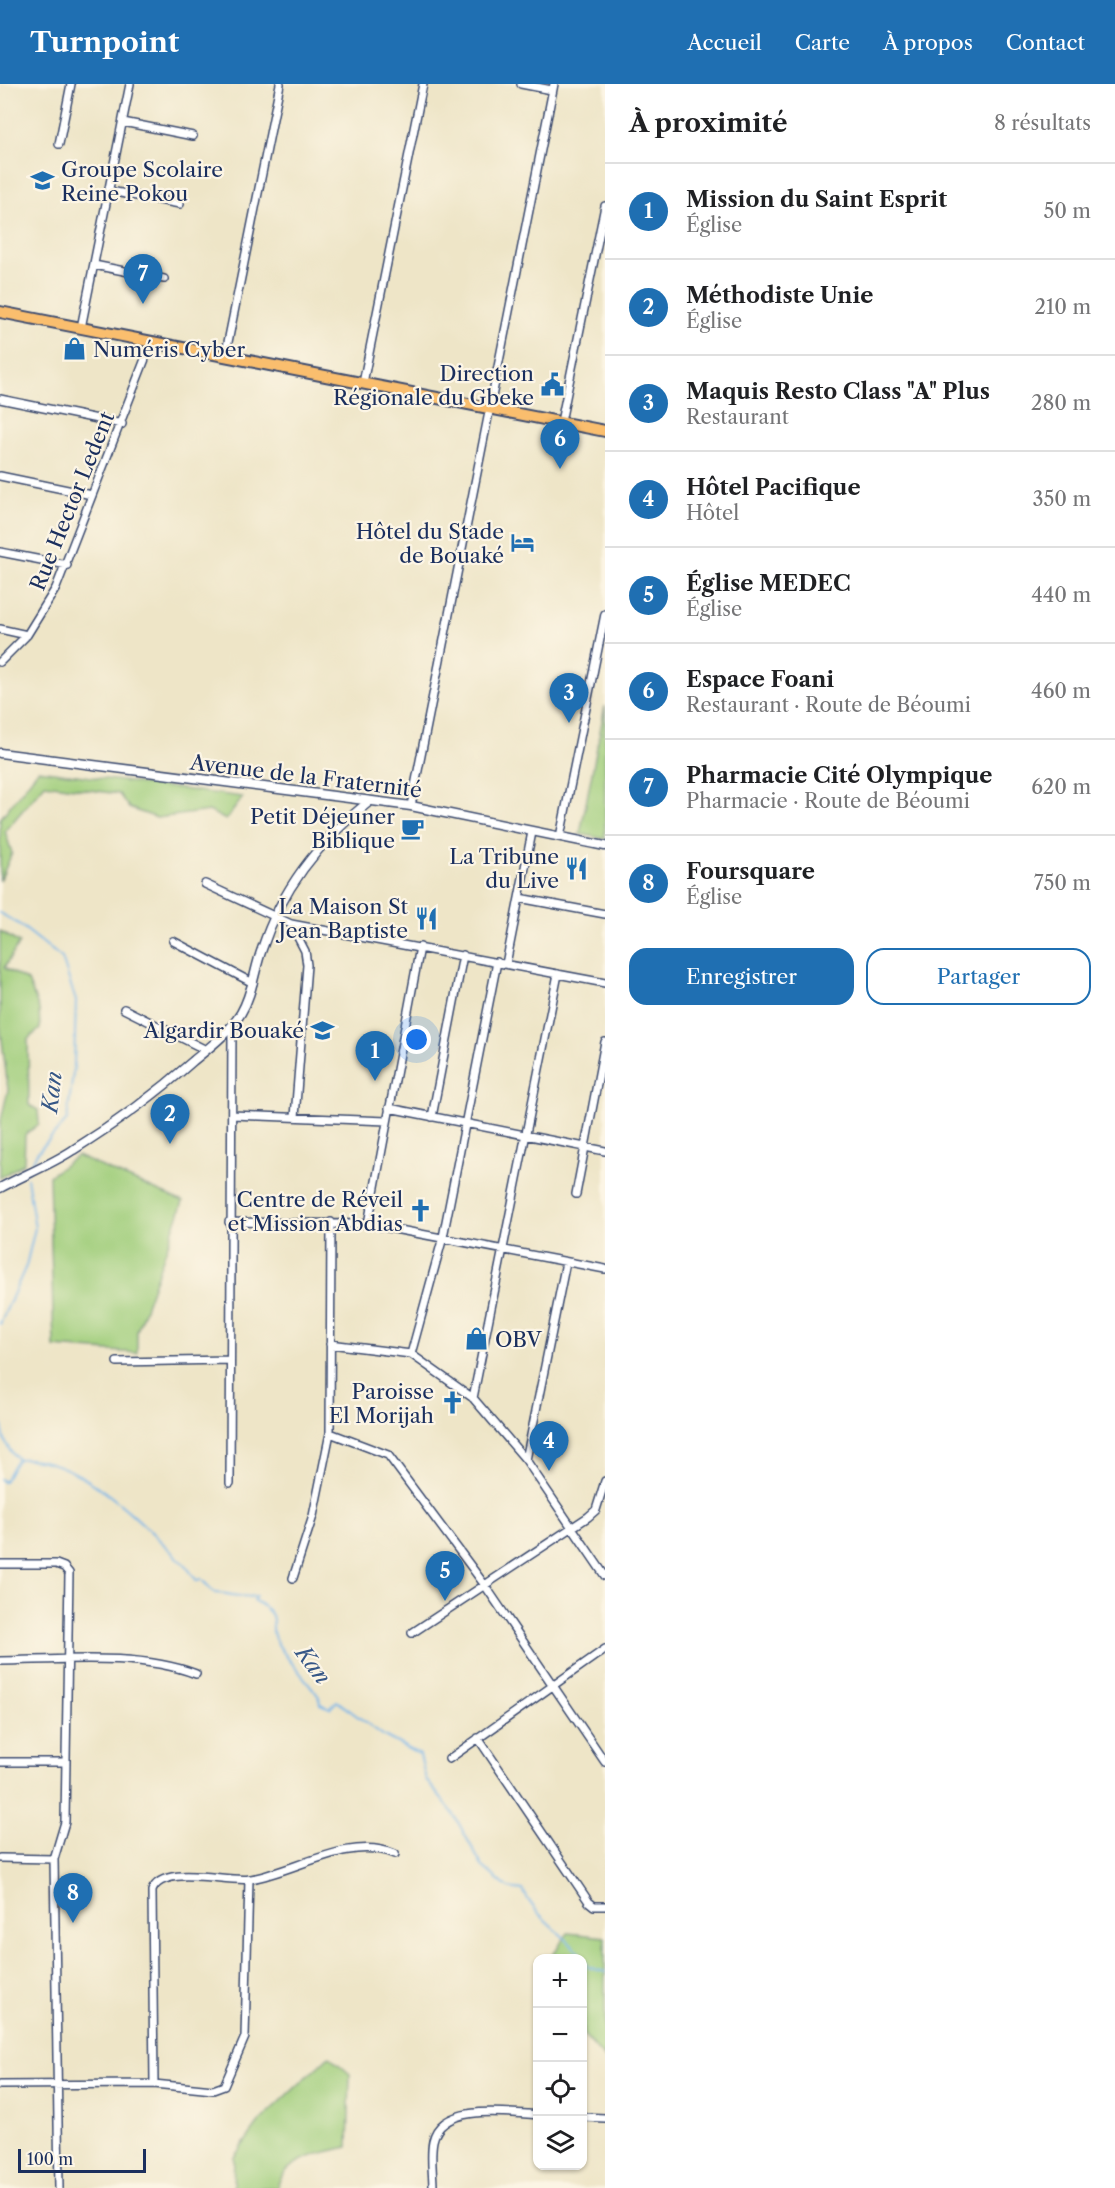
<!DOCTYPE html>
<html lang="fr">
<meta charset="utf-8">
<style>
body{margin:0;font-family:"Libre Caslon Text",serif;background:#f2f2f2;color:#202124}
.controls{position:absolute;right:18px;bottom:18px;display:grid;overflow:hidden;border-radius:12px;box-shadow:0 2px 4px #0004}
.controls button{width:54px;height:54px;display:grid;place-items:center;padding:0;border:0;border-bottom:2px solid #e0e0e0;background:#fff;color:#202124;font:30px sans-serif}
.scale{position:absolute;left:18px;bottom:15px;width:128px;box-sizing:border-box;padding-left:6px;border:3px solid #1b2f5e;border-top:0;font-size:16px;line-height:21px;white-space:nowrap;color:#1b2f5e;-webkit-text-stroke:4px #fcf5e5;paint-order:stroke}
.you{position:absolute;left:417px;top:956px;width:21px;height:21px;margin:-15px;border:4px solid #fff;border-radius:50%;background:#1a73e8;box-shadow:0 0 0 9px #1a73e833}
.badge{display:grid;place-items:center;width:39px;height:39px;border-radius:50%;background:#1f6fb2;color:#fff;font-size:20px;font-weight:700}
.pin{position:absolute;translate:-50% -50px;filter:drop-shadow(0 2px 3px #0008)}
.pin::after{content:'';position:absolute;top:32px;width:21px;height:18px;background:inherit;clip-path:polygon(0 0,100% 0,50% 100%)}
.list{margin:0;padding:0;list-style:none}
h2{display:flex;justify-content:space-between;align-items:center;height:78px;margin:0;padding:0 24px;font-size:26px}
h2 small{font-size:20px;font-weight:400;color:#757577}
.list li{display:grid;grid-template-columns:39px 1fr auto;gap:18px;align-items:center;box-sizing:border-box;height:96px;padding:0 24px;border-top:2px solid #e0e0e0}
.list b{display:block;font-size:22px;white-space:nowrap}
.list p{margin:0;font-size:20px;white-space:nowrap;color:#757577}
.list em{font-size:20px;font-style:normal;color:#757577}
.actions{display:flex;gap:12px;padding:18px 24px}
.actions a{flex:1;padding:14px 0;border:2px solid #1f6fb2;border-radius:18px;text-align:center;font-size:21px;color:#1f6fb2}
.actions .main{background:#1f6fb2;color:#fff}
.icon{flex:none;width:33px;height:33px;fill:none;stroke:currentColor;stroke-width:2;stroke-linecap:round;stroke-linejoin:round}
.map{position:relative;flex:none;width:605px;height:2104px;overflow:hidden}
header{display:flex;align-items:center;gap:36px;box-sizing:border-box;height:84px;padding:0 30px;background:#1f6fb2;color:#fff}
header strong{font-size:28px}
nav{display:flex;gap:33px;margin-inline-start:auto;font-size:21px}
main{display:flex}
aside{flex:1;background:#fff}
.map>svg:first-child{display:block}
.green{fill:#a0ce7c;stroke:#5e7e6d;stroke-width:1.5}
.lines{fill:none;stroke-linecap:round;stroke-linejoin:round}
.stream{stroke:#74b4e8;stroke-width:2}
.minor-casing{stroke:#3b4a6e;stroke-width:10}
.tertiary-casing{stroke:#3b4a6e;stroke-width:11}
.primary-casing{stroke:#3b4a6e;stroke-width:14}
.minor{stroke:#fff;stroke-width:7}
.tertiary{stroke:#fff;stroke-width:8}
.primary{stroke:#fabe6e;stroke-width:10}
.labels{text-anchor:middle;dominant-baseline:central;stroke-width:4.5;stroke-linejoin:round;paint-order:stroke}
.poi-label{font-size:21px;fill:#1b2f5e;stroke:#fcf5e5;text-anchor:end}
.street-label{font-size:21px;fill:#1b2f5e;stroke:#fcf5e5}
.water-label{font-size:22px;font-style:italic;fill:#365787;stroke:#fcf5e5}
</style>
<header>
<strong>Turnpoint</strong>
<nav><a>Accueil</a><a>Carte</a><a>À propos</a><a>Contact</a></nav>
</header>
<main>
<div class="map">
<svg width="605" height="2104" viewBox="0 0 605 2104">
<rect width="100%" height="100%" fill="#fcf5e5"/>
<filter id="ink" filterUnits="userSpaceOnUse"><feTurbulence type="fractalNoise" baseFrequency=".0167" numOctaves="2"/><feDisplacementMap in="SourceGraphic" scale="12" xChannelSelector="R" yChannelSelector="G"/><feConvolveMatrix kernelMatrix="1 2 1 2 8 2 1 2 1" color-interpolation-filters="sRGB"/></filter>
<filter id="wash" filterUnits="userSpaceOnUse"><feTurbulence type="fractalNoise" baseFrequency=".008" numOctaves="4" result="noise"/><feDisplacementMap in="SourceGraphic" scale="24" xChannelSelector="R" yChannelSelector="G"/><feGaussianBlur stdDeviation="1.35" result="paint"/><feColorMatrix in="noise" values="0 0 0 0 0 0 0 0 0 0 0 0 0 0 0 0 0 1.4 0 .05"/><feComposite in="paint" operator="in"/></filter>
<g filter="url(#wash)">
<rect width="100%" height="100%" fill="#eee5c7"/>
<!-- green -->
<path class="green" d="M605,622v133l-25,-5z
M38,686l205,27 -17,23 -17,-9 -52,7 -28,-10 -10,-14 -74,-10 -40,47 7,22 -12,28v-62z
M0,847l19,12 -15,25 24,13 11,28 1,20 -12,10 1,66 9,5 1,14 -14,11 -1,28 -24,15v-54l8,-34 -8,-66z
M77,1072l106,46 -46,129v22l-83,-6 -5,-171z
M568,1849l37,4v122l-22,-25 -1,-76h-32z
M329,1972l21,18 -2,73c-25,6 -64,11 -71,41h-44l1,-31 26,-36z"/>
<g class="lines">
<!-- stream -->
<path class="stream" d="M0,829l20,12 42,33 14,43 -2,64 -7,55 -30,33 -10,19
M0,1240l26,-58 9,-38 -8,-50
M0,1320c2,21 1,41 18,55
M0,1395l3,3c7,-7 8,-16 15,-23 64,-4 126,67 168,107l11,15 4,-2 14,14c14,0 28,6 41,3l-3,4c33,18 13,22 23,41 10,18 31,38 43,56l1,7 10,4 7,-7 47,35 36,19 6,25 27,33 29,53 26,22 15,2c14,32 50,47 65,77l17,5"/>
</g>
</g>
<g filter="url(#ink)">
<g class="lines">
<defs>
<path id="minor" d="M521,0l31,6
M123,38l70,14
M59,60l12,-60
M110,107l70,13
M94,181l70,14
M81,244l49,-244
M225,273l55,-273
M363,299l60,-299
M0,315l122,25
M561,338l44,-216
M0,392l92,19
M0,468l67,13
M0,545l27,6
M0,578l27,-27 29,-47 96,-247
M411,722l143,-722
M560,753l45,-223
M205,800l86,40 314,59
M519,814l86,16
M291,840l14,27 2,14 -12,152
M173,857l80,42
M506,880l26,-132
M124,925l82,41
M389,1024l216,43
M232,1031l155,6
M432,1033l31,-162
M576,1110l29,-152
M229,1138l139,2 237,45
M368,1140l52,-277
M330,1260l81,10 62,44 53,62 79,116
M411,1270l32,-117 54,-275
M117,1278l113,-2
M473,1314l85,-424
M330,1349l58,22 96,129 121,178
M526,1376l40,-198
M230,1399l2,-457
M0,1480h56l8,3 5,6 -4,249 -11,37 -54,-1
M293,1494l20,-62 17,-83 1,-211
M412,1549l176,-116 8,-7 9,-29
M0,1577c61,-1 139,-9 196,13
M478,1654l111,164 5,4h11
M449,1675l156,-110
M0,1678h65
M54,1775l5,329
M154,2000l-2,-193c10,-28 75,-8 99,-12 46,-8 98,-44 144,-25
M0,2001l154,-1 59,6 11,-4 21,-49 4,-158
M582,2033l23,1
M433,2104c0,-15 -3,-32 0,-47 8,-39 76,-28 105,-26"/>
<path id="tertiary" d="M0,669l411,53 194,40
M0,1104c24,-13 50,-23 73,-38 42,-26 83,-56 120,-89 17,-14 37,-29 48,-48 12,-20 13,-43 21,-64 20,-61 59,-110 108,-148"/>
<path id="primary" d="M0,228l605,119"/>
</defs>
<!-- minor casing -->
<use href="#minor" class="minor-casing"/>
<!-- tertiary casing -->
<use href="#tertiary" class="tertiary-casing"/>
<!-- primary casing -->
<use href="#primary" class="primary-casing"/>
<!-- minor -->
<use href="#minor" class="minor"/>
<!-- tertiary -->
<use href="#tertiary" class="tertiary"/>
<!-- primary -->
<use href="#primary" class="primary"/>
</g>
</g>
<!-- icons -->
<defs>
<symbol id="school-bare" viewBox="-9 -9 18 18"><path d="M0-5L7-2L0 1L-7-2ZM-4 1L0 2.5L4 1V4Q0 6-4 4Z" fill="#1f6fb2" stroke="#fcf5e5" stroke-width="2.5" paint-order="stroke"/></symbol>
<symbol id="shop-bare" viewBox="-9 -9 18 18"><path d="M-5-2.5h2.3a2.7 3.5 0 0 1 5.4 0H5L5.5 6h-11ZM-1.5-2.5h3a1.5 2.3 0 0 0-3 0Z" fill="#1f6fb2" stroke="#fcf5e5" stroke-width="2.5" paint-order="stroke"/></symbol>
<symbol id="civic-bare" viewBox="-9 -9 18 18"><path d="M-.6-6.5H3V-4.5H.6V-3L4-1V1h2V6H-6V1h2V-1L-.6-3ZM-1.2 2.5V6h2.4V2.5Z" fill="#1f6fb2" stroke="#fcf5e5" stroke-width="2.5" paint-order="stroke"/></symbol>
<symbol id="hotel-bare" viewBox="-9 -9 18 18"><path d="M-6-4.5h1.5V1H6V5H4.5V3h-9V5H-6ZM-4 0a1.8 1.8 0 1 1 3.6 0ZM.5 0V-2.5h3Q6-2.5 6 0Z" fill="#1f6fb2" stroke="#fcf5e5" stroke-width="2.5" paint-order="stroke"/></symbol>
<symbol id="cafe-bare" viewBox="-9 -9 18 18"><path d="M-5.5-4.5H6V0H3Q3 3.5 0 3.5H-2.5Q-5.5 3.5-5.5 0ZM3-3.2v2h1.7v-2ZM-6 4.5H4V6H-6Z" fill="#1f6fb2" stroke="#fcf5e5" stroke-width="2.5" paint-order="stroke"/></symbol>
<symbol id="restaurant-bare" viewBox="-9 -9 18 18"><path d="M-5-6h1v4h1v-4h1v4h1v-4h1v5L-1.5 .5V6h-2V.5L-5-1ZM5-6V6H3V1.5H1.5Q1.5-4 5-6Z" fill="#1f6fb2" stroke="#fcf5e5" stroke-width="2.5" paint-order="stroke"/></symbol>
<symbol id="church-bare" viewBox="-9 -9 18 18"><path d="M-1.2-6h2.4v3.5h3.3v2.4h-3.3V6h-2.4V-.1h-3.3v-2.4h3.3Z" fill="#1f6fb2" stroke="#fcf5e5" stroke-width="2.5" paint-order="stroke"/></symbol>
</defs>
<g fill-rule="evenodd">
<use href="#school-bare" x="26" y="80" width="33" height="33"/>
<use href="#shop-bare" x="58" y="248" width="33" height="33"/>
<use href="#civic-bare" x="536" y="284" width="33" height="33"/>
<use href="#hotel-bare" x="506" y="442" width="33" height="33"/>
<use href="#cafe-bare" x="396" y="728" width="33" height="33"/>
<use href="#restaurant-bare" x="560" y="768" width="33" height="33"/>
<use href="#restaurant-bare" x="410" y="818" width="33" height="33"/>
<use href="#school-bare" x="306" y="930" width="33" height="33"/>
<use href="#church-bare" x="404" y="1110" width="33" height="33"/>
<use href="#shop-bare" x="460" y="1238" width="33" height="33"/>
<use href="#church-bare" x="436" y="1302" width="33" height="33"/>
</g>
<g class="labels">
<!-- poi labels -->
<g class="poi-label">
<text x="61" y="85" text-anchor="start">Groupe Scolaire<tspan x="61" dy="24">Reine Pokou</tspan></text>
<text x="93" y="265" text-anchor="start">Numéris Cyber</text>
<text x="534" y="289">Direction<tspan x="534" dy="24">Régionale du Gbeke</tspan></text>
<text x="504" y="447">Hôtel du Stade<tspan x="504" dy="24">de Bouaké</tspan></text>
<text x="395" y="732">Petit Déjeuner<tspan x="395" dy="24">Biblique</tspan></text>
<text x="559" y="772">La Tribune<tspan x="559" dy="24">du Live</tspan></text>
<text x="408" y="822">La Maison St<tspan x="408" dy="24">Jean Baptiste</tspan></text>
<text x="304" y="946">Algardir Bouaké</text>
<text x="403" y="1115">Centre de Réveil<tspan x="403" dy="24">et Mission Abdias</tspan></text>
<text x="495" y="1255" text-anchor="start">OBV</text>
<text x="434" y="1307">Paroisse<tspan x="434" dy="24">El Morijah</tspan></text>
</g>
<!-- street labels -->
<g class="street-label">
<text transform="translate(72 417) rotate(-68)">Rue Hector Ledent</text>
<text transform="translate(306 692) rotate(7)">Avenue de la Fraternité</text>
</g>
<!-- water labels -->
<g class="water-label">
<text transform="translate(52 1008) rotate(-83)">Kan</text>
<text transform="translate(313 1581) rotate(53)">Kan</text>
</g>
</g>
</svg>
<div class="controls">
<button>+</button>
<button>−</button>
<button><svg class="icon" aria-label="locate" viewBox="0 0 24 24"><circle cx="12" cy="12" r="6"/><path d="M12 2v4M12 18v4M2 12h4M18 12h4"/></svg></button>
<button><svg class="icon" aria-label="layers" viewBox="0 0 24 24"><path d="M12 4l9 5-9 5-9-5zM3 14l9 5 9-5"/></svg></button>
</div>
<div class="scale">100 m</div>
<div class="you"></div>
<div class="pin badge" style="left:375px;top:997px">1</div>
<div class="pin badge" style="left:170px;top:1060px">2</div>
<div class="pin badge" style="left:569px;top:639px">3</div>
<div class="pin badge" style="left:549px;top:1387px">4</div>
<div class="pin badge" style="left:445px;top:1517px">5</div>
<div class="pin badge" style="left:560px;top:385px">6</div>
<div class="pin badge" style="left:143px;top:220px">7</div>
<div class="pin badge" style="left:73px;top:1839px">8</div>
</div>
<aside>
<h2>À proximité<small>8 résultats</small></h2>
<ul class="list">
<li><span class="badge">1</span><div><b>Mission du Saint Esprit</b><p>Église</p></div><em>50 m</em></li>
<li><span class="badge">2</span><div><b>Méthodiste Unie</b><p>Église</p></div><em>210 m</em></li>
<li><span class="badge">3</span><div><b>Maquis Resto Class &quot;A&quot; Plus</b><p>Restaurant</p></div><em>280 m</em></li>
<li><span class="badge">4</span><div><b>Hôtel Pacifique</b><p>Hôtel</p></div><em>350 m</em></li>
<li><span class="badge">5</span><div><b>Église MEDEC</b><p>Église</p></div><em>440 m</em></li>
<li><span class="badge">6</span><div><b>Espace Foani</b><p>Restaurant · Route de Béoumi</p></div><em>460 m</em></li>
<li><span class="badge">7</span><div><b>Pharmacie Cité Olympique</b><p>Pharmacie · Route de Béoumi</p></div><em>620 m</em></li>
<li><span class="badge">8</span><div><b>Foursquare</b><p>Église</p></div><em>750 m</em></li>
</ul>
<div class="actions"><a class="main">Enregistrer</a><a>Partager</a></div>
</aside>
</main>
